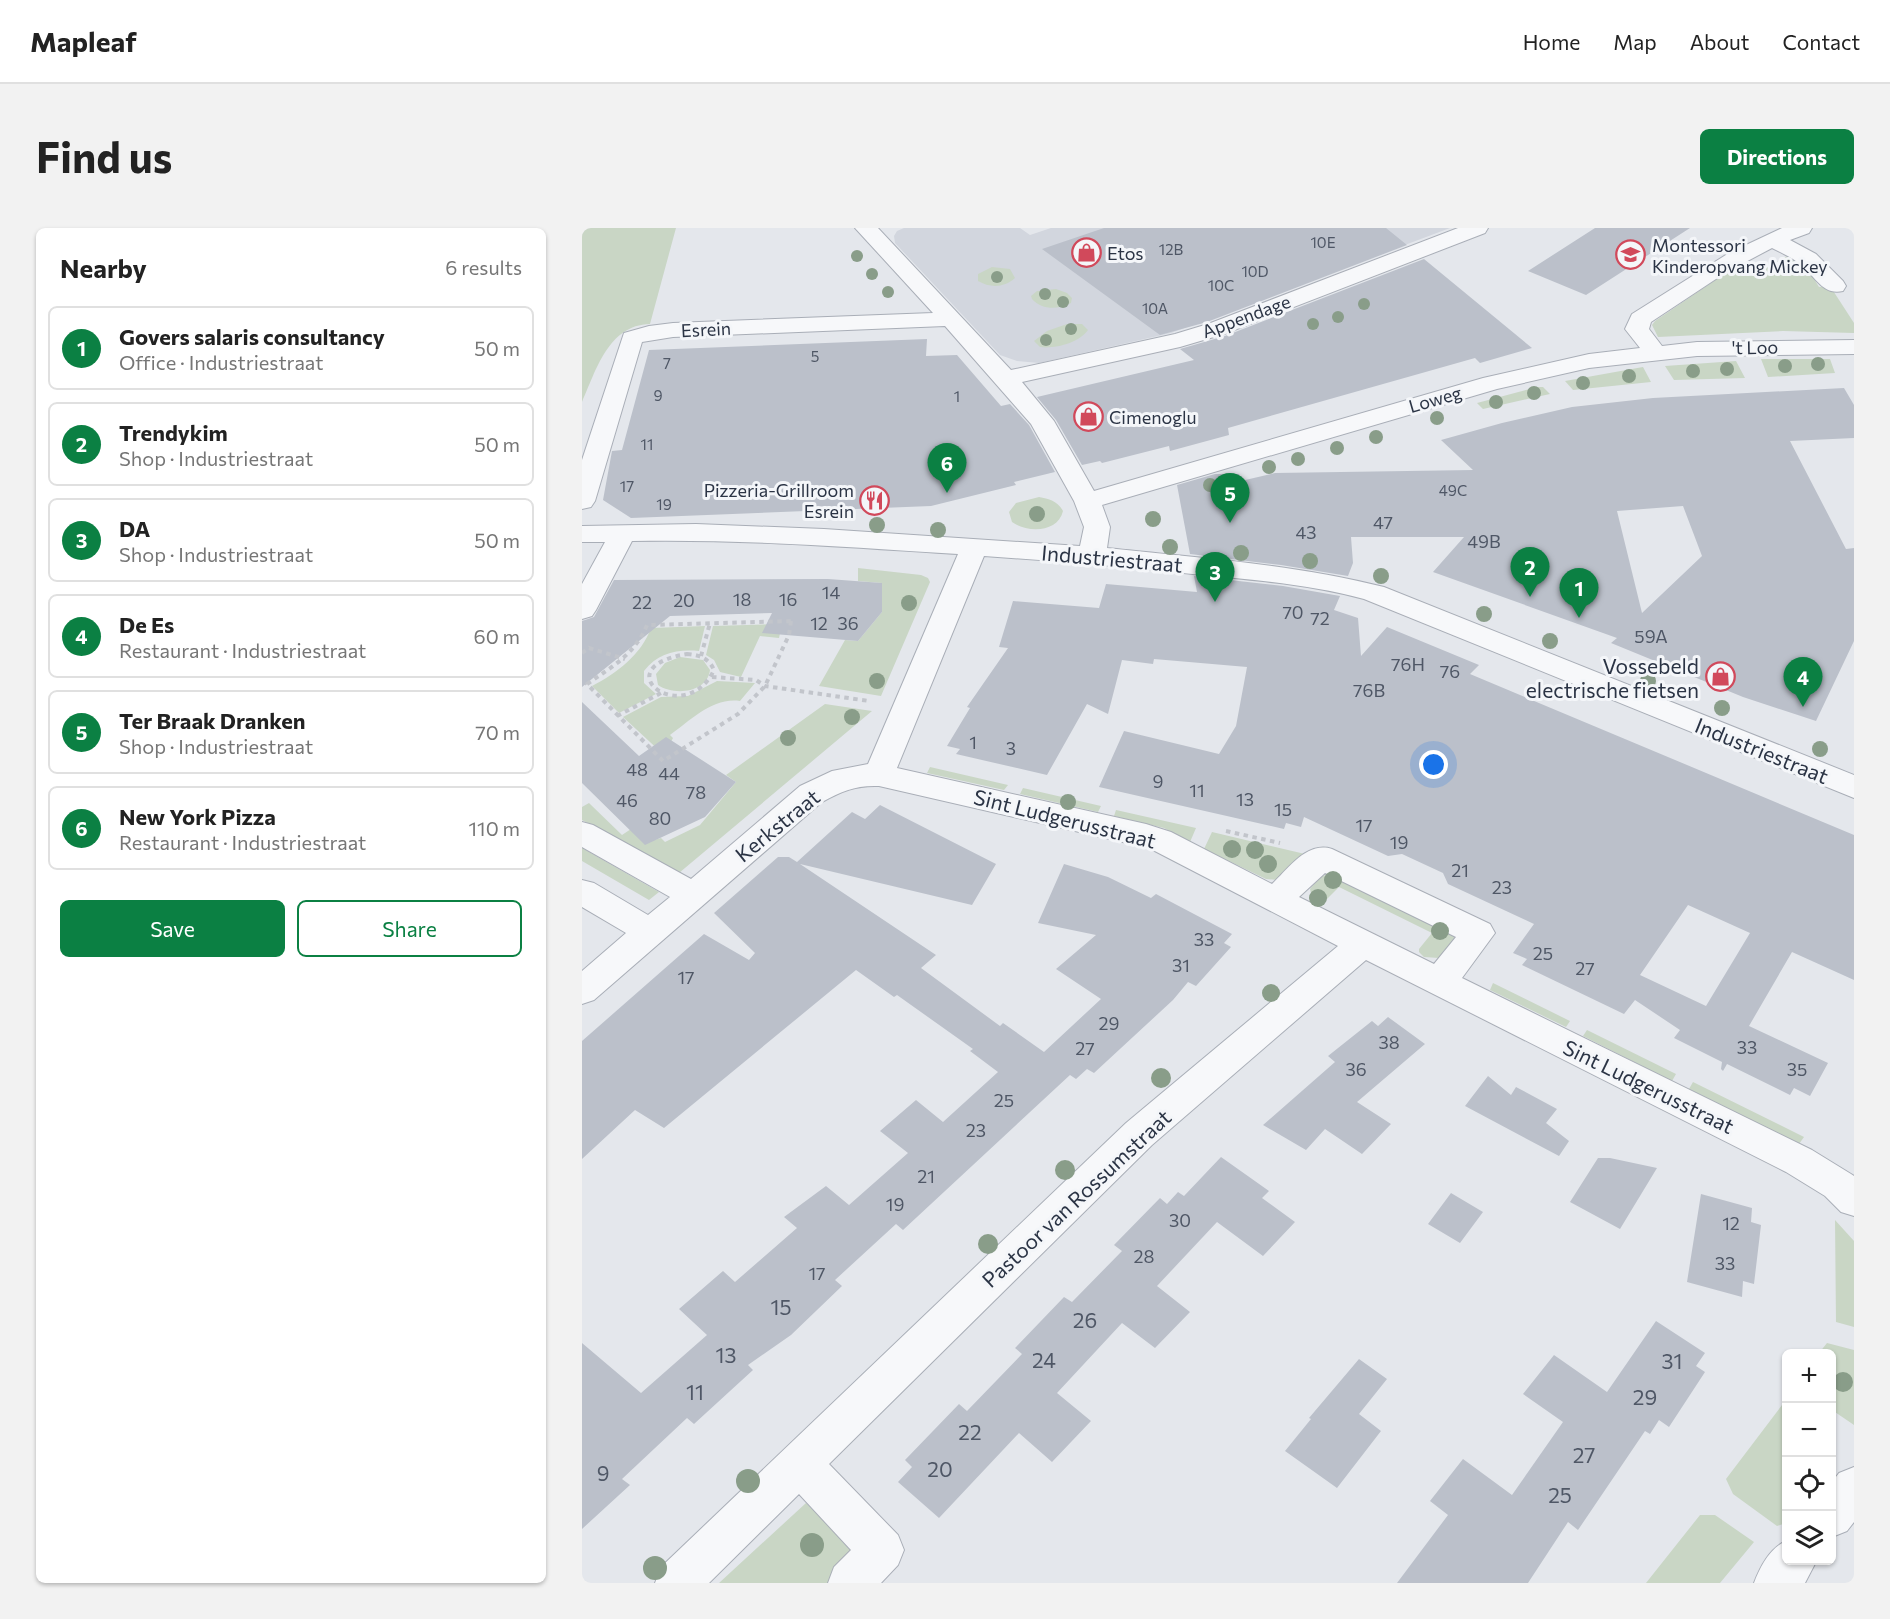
<!DOCTYPE html>
<meta charset="utf-8">
<style>
body{margin:0;font-family:Commissioner,sans-serif;background:#f2f2f2;color:#222}
.controls{position:absolute;right:18px;bottom:18px;display:grid;overflow:hidden;border-radius:9px;box-shadow:0 2px 4px #0004}
.controls button{width:54px;height:54px;display:grid;place-items:center;padding:0;border:0;border-bottom:2px solid #e0e0e0;background:#fff;color:#222;font:30px sans-serif}
.you{position:absolute;left:852px;top:537px;width:21px;height:21px;margin:-15px;border:4px solid #fff;border-radius:50%;background:#1a73e8;box-shadow:0 0 0 9px #1a73e833}
.badge{display:grid;place-items:center;width:39px;height:39px;border-radius:50%;background:#0b8043;color:#fff;font-size:20px;font-weight:700}
.pin{position:absolute;translate:-50% -50px;filter:drop-shadow(0 2px 3px #0008)}
.pin::after{content:'';position:absolute;top:32px;width:21px;height:18px;background:inherit;clip-path:polygon(0 0,100% 0,50% 100%)}
.list{margin:0;padding:0;list-style:none}
h2{display:flex;justify-content:space-between;align-items:center;height:78px;margin:0;padding:0 24px;font-size:26px}
h2 small{font-size:20px;font-weight:400;color:#767676}
.list li{display:grid;grid-template-columns:39px 1fr auto;gap:18px;align-items:center;box-sizing:border-box;height:84px;margin:0 12px 12px;padding:0 12px;border:2px solid #e0e0e0;border-radius:9px}
.list b{display:block;font-size:22px;white-space:nowrap}
.list p{margin:0;font-size:20px;white-space:nowrap;color:#767676}
.list em{font-size:20px;font-style:normal;color:#767676}
.actions{display:flex;gap:12px;padding:18px 24px}
.actions a{flex:1;padding:14px 0;border:2px solid #0b8043;border-radius:9px;text-align:center;font-size:21px;color:#0b8043}
.actions .main{background:#0b8043;color:#fff}
.icon{flex:none;width:33px;height:33px;fill:none;stroke:currentColor;stroke-width:2;stroke-linecap:round;stroke-linejoin:round}
.map{position:relative;flex:none;width:1272px;height:1355px;overflow:hidden;border-radius:9px}
header{display:flex;align-items:center;gap:36px;box-sizing:border-box;height:84px;padding:0 30px;background:#fff;border-bottom:2px solid #e0e0e0}
header strong{font-size:28px}
nav{display:flex;gap:33px;margin-inline-start:auto;font-size:21px}
.intro{display:flex;align-items:center;justify-content:space-between;box-sizing:border-box;height:144px;padding:0 36px}
h1{margin:0;font-size:42px}
.button{padding:15px 27px;border-radius:9px;background:#0b8043;color:#fff;font-size:21px;font-weight:700}
main{display:flex;gap:36px;padding:0 36px}
aside{flex:1;background:#fff;border-radius:9px;box-shadow:0 2px 4px #0004}
.map>svg:first-child{display:block}
.built{fill:#d2d6de}
.green{fill:#c9d6c5}
.building{fill:#bbc0ca;fill-rule:evenodd}
.lines{fill:none;stroke-linecap:round;stroke-linejoin:round}
.minor-casing{stroke:#a9aeb7;stroke-width:2}
.path{stroke:#c2c5cb;stroke-width:4;stroke-dasharray:4.5 4.5;stroke-linecap:butt}
.minor{fill:#f7f8fa;fill-rule:evenodd}
.tree{fill:#899d89}
.labels{text-anchor:middle;dominant-baseline:central;stroke-width:6;stroke-linejoin:round;paint-order:stroke}
.far-number-label{font-size:15px;fill:#4f5766}
.far-poi-label{font-size:18px;fill:#2b3445;stroke:#f4f6f9;text-anchor:start}
.far-street-label{font-size:18px;fill:#2b3445;stroke:#f4f6f9}
.number-label{font-size:18px;fill:#4f5766}
.street-label{font-size:21px;fill:#2b3445;stroke:#f4f6f9}
.poi-label{font-size:21px;fill:#2b3445;stroke:#f4f6f9;text-anchor:end}
.near-number-label{font-size:21px;fill:#4f5766}
</style>
<header>
<strong>Mapleaf</strong>
<nav><a>Home</a><a>Map</a><a>About</a><a>Contact</a></nav>
</header>
<div class="intro"><h1>Find us</h1><a class="button">Directions</a></div>
<main>
<aside>
<h2>Nearby<small>6 results</small></h2>
<ul class="list">
<li><span class="badge">1</span><div><b>Govers salaris consultancy</b><p>Office · Industriestraat</p></div><em>50 m</em></li>
<li><span class="badge">2</span><div><b>Trendykim</b><p>Shop · Industriestraat</p></div><em>50 m</em></li>
<li><span class="badge">3</span><div><b>DA</b><p>Shop · Industriestraat</p></div><em>50 m</em></li>
<li><span class="badge">4</span><div><b>De Es</b><p>Restaurant · Industriestraat</p></div><em>60 m</em></li>
<li><span class="badge">5</span><div><b>Ter Braak Dranken</b><p>Shop · Industriestraat</p></div><em>70 m</em></li>
<li><span class="badge">6</span><div><b>New York Pizza</b><p>Restaurant · Industriestraat</p></div><em>110 m</em></li>
</ul>
<div class="actions"><a class="main">Save</a><a>Share</a></div>
</aside>
<div class="map">
<svg width="1272" height="1355" viewBox="0 0 1272 1355">
<rect width="100%" height="100%" fill="#e4e7ec"/>
<!-- built -->
<path class="built" d="M322,0h116l10,7 21,-7h399l-279,105 -132,30 -22,-2 -17,-6 -105,-112 -1,-7 3,-5z"/>
<!-- green -->
<path class="green" d="M0,0h94l-26,96c-42,1 -54,47 -68,78z
M1209,26l11,5 17,28 11,-1 24,37v10l-71,-2 -125,6 -6,-12 3,-4 81,-55 22,6z
M410,39l18,2 5,9c-11,10 -25,10 -37,3v-7z
M474,61l11,4 5,5 -1,5c-13,7 -29,7 -39,-4l-1,-3 6,-5z
M485,96h15l6,6c-9,13 -33,19 -48,17l-6,-6 13,-10z
M1179,131h69l5,14 -67,4z
M1154,133l9,17 -71,2 -9,-14z
M1061,139l8,15 -78,8 -8,-9z
M955,159h6l7,7 -67,15 -6,-6z
M457,269c10,2 19,4 24,14 -5,22 -36,22 -51,11l-3,-10 7,-9z
M276,340l63,7 7,3 2,4 -49,114 -62,-10 26,-46 13,1 24,-29v-29l-24,-2z
M200,396l-3,14 -19,-2 -19,41 -21,-5 -6,-12 -8,-5 7,-29z
M123,398l-6,25c-22,-2 -41,2 -55,20v12l12,11 -37,19 -27,-27c25,-13 49,-31 59,-58z
M98,429l23,3 7,10c-3,23 -36,26 -52,15l-2,-11 9,-11z
M135,453l38,2 -15,18c-27,-4 -49,19 -70,34l3,3 -9,17 -41,-38 38,-20 27,-1z
M243,476l47,7 -193,162 -97,-53v-13l7,-4 33,32 12,-8 20,13 7,-2 4,4 35,-17 36,-43 -10,-7z
M348,539l78,18 -4,5 -77,-17z
M441,560l78,18 -3,6 -78,-18z
M534,582l80,18 -6,14 -26,-14 -50,-12z
M630,604l93,22 -27,26 -12,-1 -62,-30z
M0,620l77,44 -10,8 -67,-39z
M746,646l126,59v9l-15,16 -15,-1 -5,-5v-3l13,-16 -93,-46 -17,17 -9,-2 -3,-13 10,-12z
M911,755l77,38 -4,6 -76,-37z
M1005,802l89,44 -4,7 -89,-45z
M1111,854l111,55 -5,7 -110,-55z
M1253,992l19,21v86l-18,-5z
M1245,1115l27,7v75l-22,-15v-56l-13,-1z
M1200,1177l4,3v112l-3,4 -6,2 -44,-32 -7,-15z
M224,1275l57,57 -23,23h-121z
M1118,1287h15l39,27 -34,41h-74z"/>
<!-- building -->
<path class="building" d="M522,0h282l21,17 -200,77 -47,13 -118,-86z
M1013,0h95l-104,67 -58,-24z
M842,31l108,89 -52,15 -5,-5 -247,70 1,7 -59,16 -1,-5 -67,17 -2,-2 -18,4 -26,-45 -19,-23 157,-37 -14,-11 45,-13z
M345,111l-1,17 31,-1 44,51 9,-2 19,21 26,47 -41,10 2,3 -85,21 -300,12 -28,-18 9,-49 10,-1 27,-100z
M1262,160l10,17v33l-64,3 56,108 8,-1v93l-38,80 -73,-24 -132,-54 6,-5 -184,-66 31,-35h-113l2,26 -5,13 -67,-11 -91,-11 -13,-69 38,-11h24l2,7 34,-8 198,-3 -32,-30 61,-17 70,-16 81,-9zM1101,278l19,50 -60,57 -25,-102z
M612,348l89,10 57,10 -6,14 24,8 3,38 26,-29 92,38 -9,9 384,161v145l-62,-28 -43,74 79,37 -18,33 -16,-8 -4,7 -63,-31 -4,7 -2,-2 1,-7 -48,-24 6,-8 -45,-30 -11,14 -102,-49 5,-6 -14,-6 21,-29 -86,-40 -5,-11 -41,-19 -14,2 -84,-39 -3,10 -15,-4 -2,6 -185,-42 25,-56 95,23 17,-28 11,-59 -93,-8 -1,5 -31,-4 -14,54 -21,-10 -40,71 -91,-21 4,-5 -13,-3 23,-38 -3,-1 41,-59 -9,-1 14,-46 86,7 7,-24 91,8zM1106,677l62,28 -44,73 -66,-31z
M246,351l54,4v29l-24,29 -96,-8 10,-20 -102,3 -88,71v-66l12,-4 20,-37z
M0,474l57,54 27,-19 70,45 -31,35 -60,28 -63,-62z
M298,577l116,59 -24,41 -172,-41 136,91 -15,13 79,58 3,-3 41,29 57,-53 -45,-30 40,-34 -58,-12 26,-59 44,13 43,21 5,-4 76,40 -8,9 7,4 -35,39 -8,-4 -15,18 -79,73 -7,-4 -11,10 -6,-4 -167,155 -7,-6 -61,56 7,6 -51,49 -43,30 5,5 -59,54 -7,-6 -65,61 8,6 -48,44v-186l59,50 66,-58 -28,-26 44,-38 12,11 62,-54 -13,-11 42,-31 23,19 59,-52 -28,-22 36,-31 27,22 55,-50 -28,-21 3,-2 -76,-54 -3,2 -38,-27 -192,158 -29,-18 -53,49v-118l122,-107 45,26 6,-7 -41,-40 64,-56h11l8,5 55,-50 13,7z
M806,789l37,27 -68,58 34,22 -29,30 -37,-25 -19,21 -43,-25 72,-63 -7,-6 44,-35 6,5z
M906,848l23,19 5,-8 41,22 -11,14 23,18 -10,15 -94,-50z
M639,929l48,34 -7,7 33,24 -32,34 -46,-34 -60,64 33,26 -35,36 -33,-25 -65,70 34,28 -39,41 -33,-29 -80,85 -41,-36 14,-15 -7,-7 54,-56 8,7 55,-57 -7,-6 49,-51 8,5 50,-51 -8,-6 46,-47 7,6 11,-12 6,4z
M1016,930h12l47,10 -37,61 -50,-27z
M869,965l32,19 -23,31 -32,-19z
M1119,966l51,14 -1,14 10,3 -7,59 -11,-3 -1,16 -55,-15z
M1074,1093l49,32 -9,13 9,6 -36,55 -10,-7 -9,14 -5,-3 -67,99 -10,-8 -40,61h-131l51,-68 -18,-14 33,-42 49,36 51,-73 -40,-28 31,-39 53,37z
M777,1131l28,20 -28,35 22,17 -44,57 -52,-37 26,-32 -2,-1z"/>
<g class="lines">
<defs>
<path id="minor" d="M273,0h23l133,142 164,-36 33,-10 250,-96h30l-3,5 -261,101 -44,13 -158,35 32,39 40,70 389,-113 106,-24 51,-6 -15,-19 7,-15 97,-61 53,-25h30l-3,5 -19,7 26,14 27,27 3,5 -3,5c-20,5 -28,-15 -42,-26 -8,-7 -19,-12 -29,-17l-47,25 -74,49 -2,7 13,17 35,-4 157,-2v14l-157,2 -108,12 -92,21 -395,116 8,22 -3,21c93,10 186,16 277,39l470,188v23l-490,-199c-53,-14 -107,-19 -162,-24 -73,-8 -145,-14 -218,-19l-87,212 249,56 25,8 101,52c17,-16 35,-43 60,-35l158,75 5,9 -33,45 350,172 39,24 3,2v40l-13,-4 -16,-16 -39,-24 -420,-212 -214,185 -323,319 69,71 6,15 -6,15 -17,18h-53l6,-16 17,-17 -52,-56 -90,89h-54l6,-16 465,-444 212,-177 -189,-98 -270,-62c-23,-1 -37,5 -57,16l-228,198 -12,4v-33l44,-38 -44,-26v-27l12,3 54,32 22,-18 -88,-50v-25l11,3 98,54 109,-93 32,-15 36,-7 90,-210c-109,-7 -217,-15 -326,-13l-36,69 -4,6 -10,3v-35l23,-42h-23v-16l114,-2 128,5 256,17 4,-19 -10,-26 -43,-77 -86,-98 -272,11 -31,5 -47,159 -4,6 -9,2v-49l42,-127 25,-7 24,-3 260,-10zM743,645l131,64 -22,27 -135,-67z
M1272,1239v55l-7,9 -15,6v-55l7,-9z
M1204,1313v19h31l-12,23h-51c6,-16 16,-35 32,-42z"/>
</defs>
<!-- minor casing -->
<use href="#minor" class="minor-casing"/>
<!-- path -->
<path class="path" d="M209,393l-2,14 -24,51 -27,28 -75,47 -76,-77c25,-17 48,-30 60,-59z
M7,420l36,11
M0,425l8,-6
M105,426c12,1 22,4 27,16 -29,60 -113,-2 -27,-16z
M119,428l9,-33
M130,449l44,3 9,6 104,15
M35,488l44,-23
M644,603l54,12"/>
<!-- minor -->
<use href="#minor" class="minor"/>
</g>
<!-- trees -->
<g class="tree">
<circle cx="275" cy="28" r="6"/>
<circle cx="290" cy="46" r="6"/>
<circle cx="415" cy="49" r="6"/>
<circle cx="306" cy="64" r="6"/>
<circle cx="463" cy="66" r="6"/>
<circle cx="481" cy="74" r="6"/>
<circle cx="782" cy="76" r="6"/>
<circle cx="756" cy="89" r="6"/>
<circle cx="731" cy="96" r="6"/>
<circle cx="489" cy="101" r="6"/>
<circle cx="464" cy="112" r="6"/>
<circle cx="1236" cy="136" r="7"/>
<circle cx="1203" cy="138" r="7"/>
<circle cx="1145" cy="141" r="7"/>
<circle cx="1111" cy="143" r="7"/>
<circle cx="1047" cy="148" r="7"/>
<circle cx="1001" cy="155" r="7"/>
<circle cx="952" cy="165" r="7"/>
<circle cx="914" cy="174" r="7"/>
<circle cx="855" cy="190" r="7"/>
<circle cx="794" cy="209" r="7"/>
<circle cx="755" cy="220" r="7"/>
<circle cx="716" cy="231" r="7"/>
<circle cx="687" cy="239" r="7"/>
<circle cx="628" cy="257" r="7"/>
<circle cx="455" cy="286" r="8"/>
<circle cx="571" cy="291" r="8"/>
<circle cx="295" cy="297" r="8"/>
<circle cx="356" cy="302" r="8"/>
<circle cx="588" cy="319" r="8"/>
<circle cx="659" cy="325" r="8"/>
<circle cx="728" cy="333" r="8"/>
<circle cx="799" cy="348" r="8"/>
<circle cx="327" cy="375" r="8"/>
<circle cx="902" cy="386" r="8"/>
<circle cx="968" cy="413" r="8"/>
<circle cx="295" cy="453" r="8"/>
<circle cx="1066" cy="453" r="8"/>
<circle cx="1140" cy="480" r="8"/>
<circle cx="270" cy="489" r="8"/>
<circle cx="206" cy="510" r="8"/>
<circle cx="1238" cy="521" r="8"/>
<circle cx="486" cy="574" r="8"/>
<circle cx="650" cy="621" r="9"/>
<circle cx="673" cy="622" r="9"/>
<circle cx="686" cy="636" r="9"/>
<circle cx="751" cy="652" r="9"/>
<circle cx="736" cy="670" r="9"/>
<circle cx="858" cy="703" r="9"/>
<circle cx="689" cy="765" r="9"/>
<circle cx="579" cy="850" r="10"/>
<circle cx="483" cy="942" r="10"/>
<circle cx="406" cy="1016" r="10"/>
<circle cx="1261" cy="1154" r="10"/>
<circle cx="166" cy="1253" r="12"/>
<circle cx="230" cy="1317" r="12"/>
<circle cx="73" cy="1340" r="12"/>
</g>
<!-- icons -->
<defs>
<symbol id="shop-ring" viewBox="-11 -11 22 22"><circle r="9.5" fill="#f4f6f9" stroke="#d1495b" stroke-width="1.5"/><path d="M-5-2.5h2.3a2.7 3.5 0 0 1 5.4 0H5L5.5 6h-11ZM-1.5-2.5h3a1.5 2.3 0 0 0-3 0Z" fill="#d1495b"/></symbol>
<symbol id="school-ring" viewBox="-11 -11 22 22"><circle r="9.5" fill="#f4f6f9" stroke="#d1495b" stroke-width="1.5"/><path d="M0-5L7-2L0 1L-7-2ZM-4 1L0 2.5L4 1V4Q0 6-4 4Z" fill="#d1495b"/></symbol>
<symbol id="restaurant-ring" viewBox="-11 -11 22 22"><circle r="9.5" fill="#f4f6f9" stroke="#d1495b" stroke-width="1.5"/><path d="M-5-6h1v4h1v-4h1v4h1v-4h1v5L-1.5 .5V6h-2V.5L-5-1ZM5-6V6H3V1.5H1.5Q1.5-4 5-6Z" fill="#d1495b"/></symbol>
</defs>
<g fill-rule="evenodd">
<use href="#shop-ring" x="488" y="8" width="33" height="33"/>
<use href="#school-ring" x="1032" y="10" width="33" height="33"/>
<use href="#shop-ring" x="490" y="172" width="33" height="33"/>
<use href="#restaurant-ring" x="276" y="256" width="33" height="33"/>
<use href="#shop-ring" x="1122" y="432" width="33" height="33"/>
</g>
<g class="labels">
<!-- far-number labels -->
<g class="far-number-label">
<text x="741" y="14">10E</text>
<text x="589" y="21">12B</text>
<text x="673" y="43">10D</text>
<text x="639" y="57">10C</text>
<text x="573" y="80">10A</text>
<text x="233" y="128">5</text>
<text x="85" y="135">7</text>
<text x="76" y="167">9</text>
<text x="375" y="168">1</text>
<text x="65" y="216">11</text>
<text x="45" y="258">17</text>
<text x="871" y="262">49C</text>
<text x="82" y="276">19</text>
</g>
<!-- far-poi labels -->
<g class="far-poi-label">
<text x="1070" y="17">Montessori<tspan x="1070" dy="21">Kinderopvang Mickey</tspan></text>
<text x="525" y="25">Etos</text>
<text x="527" y="189">Cimenoglu</text>
<text x="272" y="262" text-anchor="end">Pizzeria-Grillroom<tspan x="272" dy="21">Esrein</tspan></text>
</g>
<!-- far-street labels -->
<g class="far-street-label">
<text transform="translate(664 88) rotate(-20)">Appendage</text>
<text transform="translate(124 101) rotate(-3)">Esrein</text>
<text transform="translate(1173 119) rotate(-1)">'t Loo</text>
<text transform="translate(853 171) rotate(-16)">Loweg</text>
</g>
<!-- number labels -->
<g class="number-label">
<text x="801" y="294">47</text>
<text x="724" y="304">43</text>
<text x="902" y="313">49B</text>
<text x="249" y="364">14</text>
<text x="160" y="371">18</text>
<text x="206" y="371">16</text>
<text x="102" y="372">20</text>
<text x="60" y="374">22</text>
<text x="711" y="384">70</text>
<text x="738" y="390">72</text>
<text x="237" y="395">12</text>
<text x="266" y="395">36</text>
<text x="1069" y="408">59A</text>
<text x="826" y="436">76H</text>
<text x="868" y="443">76</text>
<text x="787" y="462">76B</text>
<text x="391" y="514">1</text>
<text x="429" y="520">3</text>
<text x="55" y="541">48</text>
<text x="87" y="545">44</text>
<text x="576" y="553">9</text>
<text x="615" y="562">11</text>
<text x="114" y="564">78</text>
<text x="663" y="571">13</text>
<text x="45" y="572">46</text>
<text x="701" y="581">15</text>
<text x="78" y="590">80</text>
<text x="782" y="597">17</text>
<text x="817" y="614">19</text>
<text x="878" y="642">21</text>
<text x="920" y="659">23</text>
<text x="622" y="711">33</text>
<text x="961" y="725">25</text>
<text x="599" y="737">31</text>
<text x="1003" y="740">27</text>
<text x="104" y="749">17</text>
<text x="527" y="795">29</text>
<text x="807" y="814">38</text>
<text x="1165" y="819">33</text>
<text x="503" y="820">27</text>
<text x="774" y="841">36</text>
<text x="1215" y="841">35</text>
<text x="422" y="872">25</text>
<text x="394" y="902">23</text>
<text x="344" y="948">21</text>
<text x="313" y="976">19</text>
<text x="598" y="992">30</text>
<text x="1149" y="995">12</text>
<text x="562" y="1028">28</text>
<text x="1143" y="1035">33</text>
<text x="235" y="1045">17</text>
</g>
<!-- street labels -->
<g class="street-label">
<text transform="translate(530 330) rotate(5)">Industriestraat</text>
<text transform="translate(1180 522) rotate(22)">Industriestraat</text>
<text transform="translate(483 590) rotate(14)">Sint Ludgerusstraat</text>
<text transform="translate(195 597) rotate(-39)">Kerkstraat</text>
<text transform="translate(1067 858) rotate(26)">Sint Ludgerusstraat</text>
<text transform="translate(494 970) rotate(-43)">Pastoor van Rossumstraat</text>
</g>
<!-- poi labels -->
<g class="poi-label">
<text x="1117" y="437">Vossebeld<tspan x="1117" dy="24">electrische fietsen</tspan></text>
</g>
<!-- near-number labels -->
<g class="near-number-label">
<text x="199" y="1078">15</text>
<text x="503" y="1091">26</text>
<text x="144" y="1126">13</text>
<text x="462" y="1131">24</text>
<text x="1090" y="1132">31</text>
<text x="113" y="1163">11</text>
<text x="1063" y="1168">29</text>
<text x="388" y="1203">22</text>
<text x="1002" y="1226">27</text>
<text x="358" y="1240">20</text>
<text x="21" y="1244">9</text>
<text x="978" y="1266">25</text>
</g>
</g>
</svg>
<div class="controls">
<button>+</button>
<button>−</button>
<button><svg class="icon" aria-label="locate" viewBox="0 0 24 24"><circle cx="12" cy="12" r="6"/><path d="M12 2v4M12 18v4M2 12h4M18 12h4"/></svg></button>
<button><svg class="icon" aria-label="layers" viewBox="0 0 24 24"><path d="M12 4l9 5-9 5-9-5zM3 14l9 5 9-5"/></svg></button>
</div>
<div class="you"></div>
<div class="pin badge" style="left:997px;top:390px">1</div>
<div class="pin badge" style="left:948px;top:369px">2</div>
<div class="pin badge" style="left:633px;top:374px">3</div>
<div class="pin badge" style="left:1221px;top:479px">4</div>
<div class="pin badge" style="left:648px;top:295px">5</div>
<div class="pin badge" style="left:365px;top:265px">6</div>
</div>
</main>
